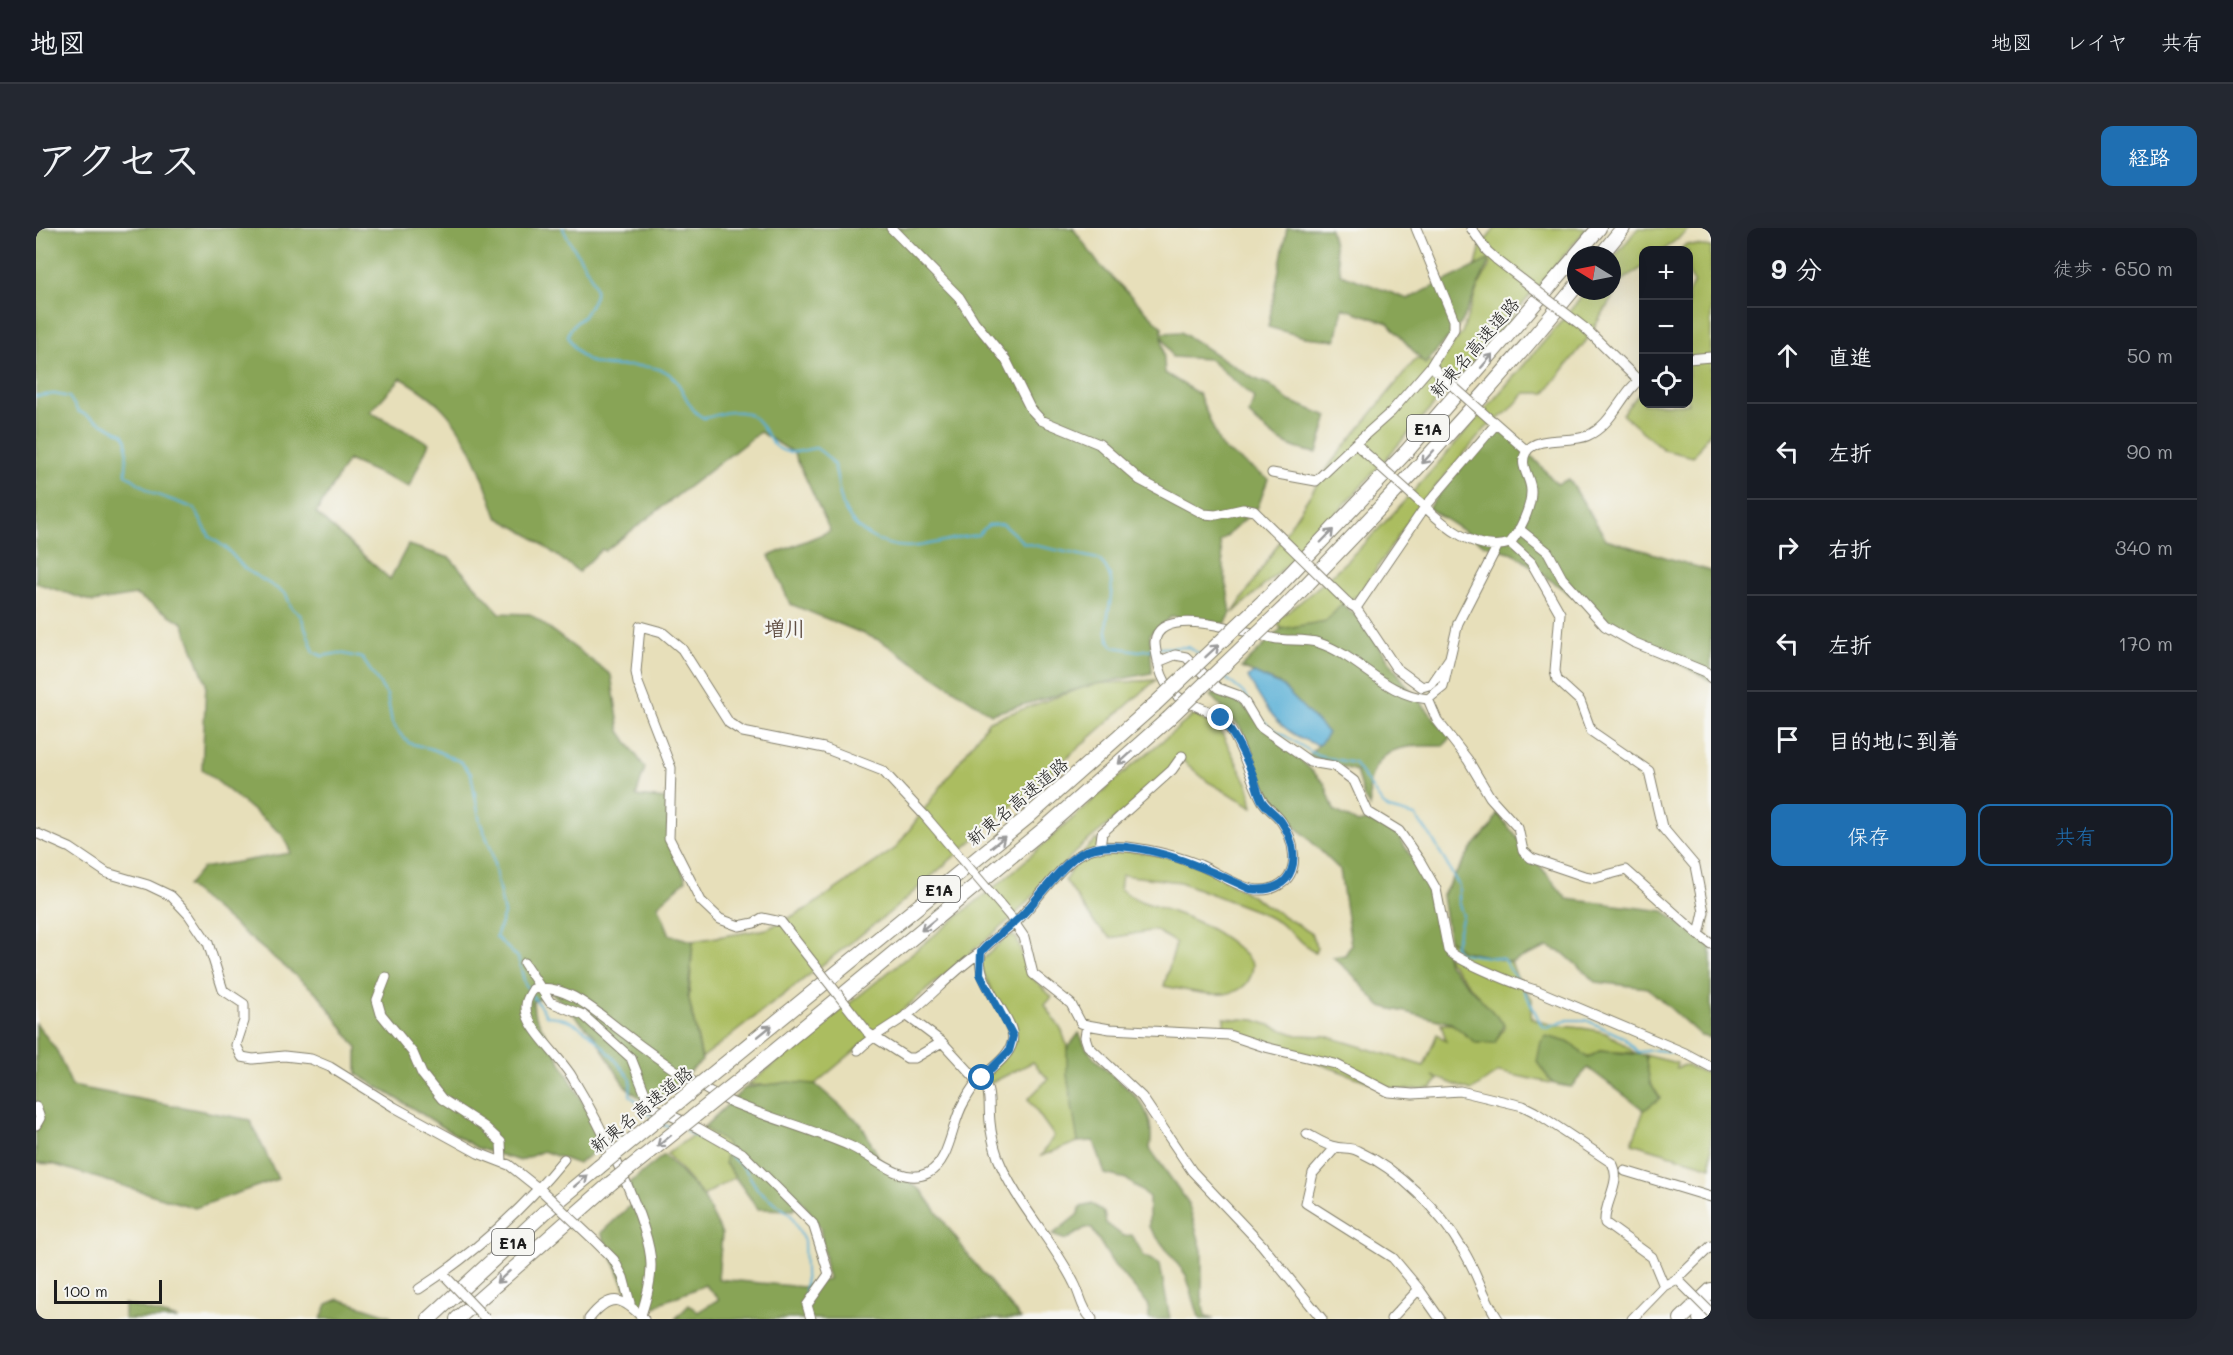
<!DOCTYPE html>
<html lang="ja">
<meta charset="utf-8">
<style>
body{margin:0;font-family:Mali,"Klee One",sans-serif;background:#242831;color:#f1f3f6}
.controls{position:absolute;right:18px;top:18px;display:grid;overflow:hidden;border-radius:12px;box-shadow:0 6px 24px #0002}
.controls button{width:54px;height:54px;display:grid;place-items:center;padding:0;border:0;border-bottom:2px solid #363941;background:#171b24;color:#f1f3f6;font:30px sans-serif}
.compass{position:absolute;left:1531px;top:18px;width:54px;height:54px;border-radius:50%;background:#171b24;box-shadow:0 6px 24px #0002;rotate:280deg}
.scale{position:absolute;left:18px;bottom:15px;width:108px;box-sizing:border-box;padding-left:6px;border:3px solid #1c1c1c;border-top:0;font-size:16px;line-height:21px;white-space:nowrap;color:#1c1c1c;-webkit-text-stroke:4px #f6f6f2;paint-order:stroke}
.stop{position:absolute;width:18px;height:18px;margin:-14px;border:4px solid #1f6fb2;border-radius:50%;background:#fff}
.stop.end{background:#1f6fb2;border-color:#fff;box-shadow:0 2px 6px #0008}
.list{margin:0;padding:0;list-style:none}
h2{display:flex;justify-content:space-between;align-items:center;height:78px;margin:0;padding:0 24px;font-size:26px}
h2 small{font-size:20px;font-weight:400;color:#9ea1a6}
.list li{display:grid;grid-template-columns:39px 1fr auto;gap:18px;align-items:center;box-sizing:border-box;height:96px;padding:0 24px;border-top:2px solid #363941}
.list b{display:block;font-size:22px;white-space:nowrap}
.list em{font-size:20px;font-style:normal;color:#9ea1a6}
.actions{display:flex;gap:12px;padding:18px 24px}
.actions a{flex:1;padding:14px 0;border:2px solid #1f6fb2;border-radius:12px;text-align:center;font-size:21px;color:#1f6fb2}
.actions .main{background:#1f6fb2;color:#fff}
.icon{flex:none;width:33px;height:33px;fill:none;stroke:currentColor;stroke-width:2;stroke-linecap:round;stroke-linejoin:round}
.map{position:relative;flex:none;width:1675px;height:1091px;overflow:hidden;border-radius:12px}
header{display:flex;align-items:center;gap:36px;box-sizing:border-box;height:84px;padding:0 30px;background:#171b24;border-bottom:2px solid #363941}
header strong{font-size:28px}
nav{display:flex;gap:33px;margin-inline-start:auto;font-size:21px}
.intro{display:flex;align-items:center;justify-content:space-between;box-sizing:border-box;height:144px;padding:0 36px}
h1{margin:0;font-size:42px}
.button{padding:15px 27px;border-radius:12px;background:#1f6fb2;color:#fff;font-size:21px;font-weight:700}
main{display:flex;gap:36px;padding:0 36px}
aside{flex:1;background:#171b24;border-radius:12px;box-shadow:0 6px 24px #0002}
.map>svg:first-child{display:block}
.green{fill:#abbd61;stroke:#646c3e;stroke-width:1.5}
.forest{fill:#88a457;stroke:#52603a;stroke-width:1.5}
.water{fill:#5bb1d7;stroke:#3c667a;stroke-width:1.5}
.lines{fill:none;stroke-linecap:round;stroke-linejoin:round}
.stream{stroke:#5bb1d7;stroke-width:2}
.minor-casing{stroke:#827e6b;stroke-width:11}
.highway-casing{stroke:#827e6b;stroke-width:16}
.minor{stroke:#fff;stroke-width:9}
.highway{stroke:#fff;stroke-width:14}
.minor-bridge-casing{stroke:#827e6b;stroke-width:11;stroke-linecap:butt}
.highway-bridge-casing{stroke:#827e6b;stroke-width:16;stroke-linecap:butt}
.minor-bridge{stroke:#fff;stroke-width:9}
.highway-bridge{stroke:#fff;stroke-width:14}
.oneway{stroke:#999}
.route{stroke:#1f6fb2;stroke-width:8}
.labels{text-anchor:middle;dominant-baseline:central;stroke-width:4.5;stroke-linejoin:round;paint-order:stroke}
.shield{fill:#f6f6f2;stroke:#5d5d5c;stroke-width:1.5}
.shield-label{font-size:16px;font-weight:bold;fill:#1c1c1c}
.street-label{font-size:18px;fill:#1c1c1c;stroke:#f6f6f2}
.quarter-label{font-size:21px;font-weight:bold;fill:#614f44;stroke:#f6f6f2}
</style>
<header>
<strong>地図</strong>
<nav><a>地図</a><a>レイヤ</a><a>共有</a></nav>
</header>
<div class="intro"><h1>アクセス</h1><a class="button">経路</a></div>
<main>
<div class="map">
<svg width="1675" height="1091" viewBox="0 0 1675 1091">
<rect width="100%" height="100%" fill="#f6f6f2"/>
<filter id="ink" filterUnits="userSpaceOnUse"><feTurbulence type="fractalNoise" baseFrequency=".0167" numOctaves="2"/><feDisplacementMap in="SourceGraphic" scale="12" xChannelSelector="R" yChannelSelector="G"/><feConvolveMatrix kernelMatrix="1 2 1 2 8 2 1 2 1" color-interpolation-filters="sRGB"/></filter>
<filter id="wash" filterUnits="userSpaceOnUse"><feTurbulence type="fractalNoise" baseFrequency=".008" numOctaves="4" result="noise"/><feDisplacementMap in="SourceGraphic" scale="24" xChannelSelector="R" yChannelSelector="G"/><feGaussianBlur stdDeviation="1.35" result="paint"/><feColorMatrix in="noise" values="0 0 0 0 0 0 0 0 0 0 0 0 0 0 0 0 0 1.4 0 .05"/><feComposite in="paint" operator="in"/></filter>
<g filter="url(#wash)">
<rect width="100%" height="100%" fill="#e7dfba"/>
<!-- green -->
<path class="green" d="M1459,0h92l-86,102 -195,218 -73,65 98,-150 85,-104 23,4 23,-30 15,-44 14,-26 -15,3 4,-18z
M1602,0h52l-26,22h-20l-1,17 -20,13 -37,61 -41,52h-20l-15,17 -24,18 -69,80 -58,87 -17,9 -13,18 -48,7 -5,-8c70,-52 128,-118 185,-184 42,-48 85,-96 125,-146h26v-31z
M1650,16l25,3v184l-18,26 -29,-7 -42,-36 21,-25 1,15h44v-110l6,-12 -5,-8 -1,-24h-8z
M1120,452l-263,230 -191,148 -13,-59 4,-58 74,-12 41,-21 88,-60 93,-127 104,-37z
M1158,487l26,15 29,57 4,20 -45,-25 -27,-23 -42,41 -58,46 -68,71 -198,167 -67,1 260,-209 120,-107z
M1060,611l8,9 71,9 36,14 100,62 6,15 -2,5 -37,-31 -19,-10 -79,-30 -58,-7 -2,14c17,14 35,16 55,24 28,9 59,27 78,51 -2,46 -60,27 -89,22l12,-43 -21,-13 -44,8 -16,-14 -30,-44 17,-27z
M976,708l5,2 10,34 25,25 -7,8 17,26 5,15 11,96 -37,14 13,-20 -26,-37 20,-20 -15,-17 -42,21 -4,-3 6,-14 22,-25 -36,-78 27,-26z
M1413,711l11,11 51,12 5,13 16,24 -1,19c23,11 48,7 71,14 12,3 23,14 33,21l-35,-2 -12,7 -18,-15 -18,40 17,4 -70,-15 -28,19 -38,-15 5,4 -7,8 -28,2 -20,-3 -159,-58v-11l31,2 42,15 29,1 98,30 13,-32 9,7 -5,-17h10l43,19 11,-16 -57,-67z
M1609,827l32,8 -1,5 9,-3 26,10v92l-79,-24 12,-33 16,-12 -12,-19z
M668,899l23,17 -2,19 10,14 -32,19 -36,-42z"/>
<!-- forest -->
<path class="forest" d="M0,0h1037l25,35 64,64v6l19,-1 72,46 17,7 19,16 39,15 -11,37c-31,-4 -47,-17 -68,-39l5,-16 -45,-39 -37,-2 -10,-22 3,38 34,21 22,53 47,32 -10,28 -38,35 11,71 -6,11 -53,-8 -22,18 2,39 -60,12 -101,29 -110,-73 -91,-37 -21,-48 61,-25 -36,-78 -34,-21 -155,119 -3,-2 -23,23 -50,-37 -32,-18c-13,-38 -28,-83 -58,-112 -10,-10 -26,-20 -38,-27l-31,34 59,31 -20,44 -61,-27 -32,53 74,66 18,-34 42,13 50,55 30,1 81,61 9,56 25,37 -9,28 30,3 3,39 17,42 -28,25 12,30 23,6 -5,54 14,66 -53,44 -25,-20 -30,-50 -43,-43 -18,10 1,11 71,130 -27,21 -35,-13 -23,10 -43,-13 -120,-74v-26l-38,-53 -132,-109 15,-18 89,-15 -9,-19 -80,-65 4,-86 -23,-60 -47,-28 -43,7 -57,-19z
M1251,0h43l11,46 67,25 82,-40 -28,63 -37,42 -37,-41 -45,-15 -7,32 -32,-3 -36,-10z
M1460,196l31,27 30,33 12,-5 37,60 105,32v110l-89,-49 -109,-79 -28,-8 -57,-37z
M1306,376l18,15 46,66 45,53 -8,8c-29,0 -61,-4 -72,32 -3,8 -1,20 -1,29l-6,-9 -8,-27 -47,-15 19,-23 -48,-49 -39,-16 40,-39 45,-8z
M1181,464l23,11 64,60 21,21 9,26 24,13 11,-3 29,15 35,58 15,71 56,60 -9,19h-19l-25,-20 -71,-17 -27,-31 -20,-18 12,-2 6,-10 -11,-75 -70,-69 -30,-74 -29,-31z
M1461,585l70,86 97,12 47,36v91l-10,-2 -53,-48 -52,-6 -33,-29 -15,-6 -37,15 -51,-12 -11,-11 -7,-43 29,-47 21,-24z
M0,795l21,28 15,35 178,34 28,59 -83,29 -143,-44 -16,-1z
M1043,805c3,5 5,12 9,17 26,36 71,45 62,99l38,53 14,48v46l3,20 9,3h-13l-2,-2 -13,-42 -37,-48v-30l-23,-18 -21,-5 -11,-33 -16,1 -11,-67v-26z
M1510,808l25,7 17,15 11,-7 46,4 5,27 10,16 -16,12 -56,-42 -17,19 -19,-4 -15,-21 4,-20z
M752,854l27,2 46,40 21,39 40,28 49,68 50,60h-346l14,-14 9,7 21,-13 -14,-14 -42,17 -20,13 -12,-15 -30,-67 32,-30 -5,-19 36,-29 39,41 19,38 -4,45 85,8 25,-8 -8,-52 -20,-28 -7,11 -35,-1 -33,-46 2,-19 -23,-17 41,-39z
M1056,976l12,9 2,10 17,13 9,-1 12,21 16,8 10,55h-21l-1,-15 -34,-39 -22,-36 -7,-1 -19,12 -14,-5 25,-20 4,-8z
M303,1071l52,17v3h-70l6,-15z
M88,1076l47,13 7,2h-54z"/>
<!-- water -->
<path class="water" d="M1218,445l28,13 46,47 -9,12c-36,-9 -55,-37 -71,-68z"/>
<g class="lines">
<!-- stream -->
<path class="stream" d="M527,0c7,20 39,54 31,70 -3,6 -8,17 -12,20 -7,6 -12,8 -14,18 21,47 57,21 94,34 22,8 22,39 42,48 9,-1 18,-6 27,-6 37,-3 30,31 53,39 10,4 22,-2 32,-3 24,16 18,20 24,47 7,35 44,56 78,51 21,-3 38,-9 60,-11l10,-10 15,-1 21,19 74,16c32,27 -5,62 15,88l26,4 14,-2
M0,168l18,-2 15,3 9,14 45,23 4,7 -1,33 26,19 42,15 16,29 16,11 19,21 41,25 5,13 10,9 13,36 8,4 18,-3 22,5 25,37 5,28 9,12 8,8 26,7 26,12 10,12 9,48 11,27 13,65 -8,23 22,21 7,26 4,6
M1122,420l30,-1 13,8
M1187,447c15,16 20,12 31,34
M1221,487l12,11 49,30 36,7 29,41 6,5 26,7 16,20 28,50v19l4,10 -9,33 5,5 44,6 14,21
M1488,762l18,36 5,2 21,-8h18l37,17 15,15 18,-2 18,2
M496,767l15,21c37,1 62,37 84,63l-1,16 21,21
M1666,839l9,6
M623,896l12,3
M650,903l38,19 21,19 13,21 33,25 13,26 2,58"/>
</g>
</g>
<g filter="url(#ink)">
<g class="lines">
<defs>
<path id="minor" d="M855,0l68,69 15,24 32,39 24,48 11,12 58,24 41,36 64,34 12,1 27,-6 11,2 6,6
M1380,0l38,92v9l-23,37
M1435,0l16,23 10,9
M1550,101l52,51
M1652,131l23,-2
M1457,193l34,30
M1325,221l-5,-6 35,-31 40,-46 4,3
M1236,245l44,8 40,-38
M1385,275c23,23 56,51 89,40 10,-12 21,-35 21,-51 1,-14 -13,-25 -5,-40 11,-17 45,-9 61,-16 27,-12 34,-44 57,-60
M1483,301l29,23 14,26 43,48 28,16 73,30 5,6
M1474,315l21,19 29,51 -5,58 2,9 23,21 11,30 58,40 13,56 33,39 9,46 -5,23 12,9
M1315,377l5,3 40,60 26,19 10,-3 17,-25
M1320,380l69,-101 71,-83
M1122,434l17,-7 11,2 32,31 19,7 7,6 15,25 51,36 24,4 20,15 14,31 31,19 21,30 16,28 12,61c10,11 72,36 88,40l149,63 26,14
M1392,471l9,21 31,40 22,37 28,31 5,23 8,7 53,18 11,2 31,-8 73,65
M0,605l34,15 37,25 41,12 23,11 18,19 19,28 15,47 21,14v17l-8,24 6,12 11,2 31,-3 27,3 19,8 64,40 84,46 31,12 34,27
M1064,620l2,-15 70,-63 10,-14
M975,690l13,19 9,37 38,30 10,19 6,2 23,4 119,6 36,12 70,17 54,28 24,2 47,-3 63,15 12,6 77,51c11,19 -9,40 -7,60l47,34 12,29
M745,694l-19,-4 -8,5 -15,3 -19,-7 -19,-18 -32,-63 2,-70 -33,-85 -2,-11 4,-46 22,6 20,17 47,74 14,9 81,16 59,23 42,45
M488,735l26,39 33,13 48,43 19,48 48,22 44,25 71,71 16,50 -22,31 4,14
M350,749l-9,23 4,14 32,39 9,21 20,25 43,28 16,15 1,19
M870,787l36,27
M1051,797l-2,12 3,9 54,51 50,74 70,74 60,74
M832,805l39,25h8l27,-16 36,39
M822,822c15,-15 32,-23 49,-35 26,-20 46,-45 74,-63
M946,850c10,15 6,27 8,44 1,12 4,24 8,36 17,44 55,82 76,125 7,13 7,25 18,36
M0,879l4,11 -4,7
M1271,906c8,4 19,12 29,13 8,2 14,0 22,4 42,19 82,60 105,99 14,22 20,47 35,69
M1300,919l-23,26 -7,30 87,55 26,31 21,30
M1589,943l86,26
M558,1012l20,20 9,17 7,26
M383,1061c54,-35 105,-81 145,-130
M605,1087c5,-15 10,-32 10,-49 1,-42 -56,-151 -79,-189 -10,-17 -41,-46 -45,-63 -3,-11 1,-17 6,-25 35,-6 65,25 91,44 31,24 71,53 107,69 38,16 80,27 119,44 22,10 52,40 78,27 23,-12 23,-50 36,-71 4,-7 9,-16 15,-22 10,-10 30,-23 33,-37 7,-24 -38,-56 -31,-91 9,-12 24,-20 36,-31 20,-20 48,-65 75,-72 30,-8 80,5 108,16 16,7 34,20 52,24 9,2 19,1 27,-4 23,-13 15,-46 2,-64 -5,-8 -15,-13 -19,-21 -13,-23 -18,-52 -34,-74 -21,-27 -57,-13 -69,-60 -1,-7 -4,-16 -4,-24 3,-39 94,-9 117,-4 15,4 31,0 47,5 40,13 65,52 109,56l15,-12 15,-64 39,-76
M553,1091c22,-28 34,-21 55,0
M1355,1091l28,-30
M1596,1091l32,-33 13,-7 34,-33"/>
<path id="highway" d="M1540,27l23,-27
M1565,27l22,-27
M1236,365l135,-142 169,-195
M1249,379c101,-104 200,-209 291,-321
M684,840l309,-252 125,-111
M706,850l301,-248 125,-111
M393,1091l116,-107 54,-45
M421,1091l154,-136
M1645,1091l30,-29
M1664,1091l11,-11"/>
</defs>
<!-- minor casing -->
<use href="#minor" class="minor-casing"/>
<!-- highway casing -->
<use href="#highway" class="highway-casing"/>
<!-- minor -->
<use href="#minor" class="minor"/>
<!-- highway -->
<use href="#highway" class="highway"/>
<defs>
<path id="minor-bridge" d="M1461,32l89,69
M1400,143l55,49
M1325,221l60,54
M1224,289l88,86
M889,588l85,100
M745,694l85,108
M507,964l51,48
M410,1049l40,42
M1644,1054l31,31"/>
<path id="highway-bridge" d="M1118,477l118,-112
M1132,491l117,-112
M563,939l121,-99
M575,955l131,-105"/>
</defs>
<!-- minor-bridge casing -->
<use href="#minor-bridge" class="minor-bridge-casing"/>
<!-- highway-bridge casing -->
<use href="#highway-bridge" class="highway-bridge-casing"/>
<!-- minor-bridge -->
<use href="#minor-bridge" class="minor-bridge"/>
<!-- highway-bridge -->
<use href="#highway-bridge" class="highway-bridge"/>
</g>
<!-- one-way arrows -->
<defs><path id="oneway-shaft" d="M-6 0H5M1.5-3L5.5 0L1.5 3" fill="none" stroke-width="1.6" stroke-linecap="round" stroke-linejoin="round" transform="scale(1.5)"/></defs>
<g class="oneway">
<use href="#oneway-shaft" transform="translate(1451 133) rotate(-49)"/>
<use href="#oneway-shaft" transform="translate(1392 229) rotate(132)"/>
<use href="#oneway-shaft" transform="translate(1291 308) rotate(-46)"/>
<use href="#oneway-shaft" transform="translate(1176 423) rotate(-43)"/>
<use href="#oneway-shaft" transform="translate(1089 530) rotate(138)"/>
<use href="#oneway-shaft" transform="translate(962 614) rotate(-39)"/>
<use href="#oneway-shaft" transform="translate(892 697) rotate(141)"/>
<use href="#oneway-shaft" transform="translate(729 803) rotate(-39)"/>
<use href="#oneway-shaft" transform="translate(628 913) rotate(141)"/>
<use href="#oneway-shaft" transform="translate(545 953) rotate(-40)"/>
<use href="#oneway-shaft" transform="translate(467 1049) rotate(138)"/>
</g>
</g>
<g class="lines" filter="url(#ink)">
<!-- route -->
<path class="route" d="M946,850l27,-27 4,-15 -33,-62 1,-22c12,-15 31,-25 44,-40 14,-15 38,-48 53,-57 43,-27 132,15 172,34 46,6 54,-34 31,-68 -5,-7 -14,-12 -19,-20 -4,-7 -6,-18 -9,-26 -8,-19 -19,-42 -32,-57"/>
</g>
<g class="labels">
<!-- shield labels -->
<g class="shield">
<rect x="1371" y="187" width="42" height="26" rx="4.5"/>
<rect x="882" y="648" width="42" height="26" rx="4.5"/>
<rect x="456" y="1001" width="42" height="26" rx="4.5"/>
</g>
<g class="shield-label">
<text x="1392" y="200">E1A</text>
<text x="903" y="661">E1A</text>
<text x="477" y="1014">E1A</text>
</g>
<!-- street labels -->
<g class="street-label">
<text transform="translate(1438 119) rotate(-49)">新東名高速道路</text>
<text transform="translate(981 573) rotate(-40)">新東名高速道路</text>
<text transform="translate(605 881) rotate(-39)">新東名高速道路</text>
</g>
<!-- quarter labels -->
<g class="quarter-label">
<text x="749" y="399">増川</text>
</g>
</g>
</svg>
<div class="controls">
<button>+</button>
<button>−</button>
<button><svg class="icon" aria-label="locate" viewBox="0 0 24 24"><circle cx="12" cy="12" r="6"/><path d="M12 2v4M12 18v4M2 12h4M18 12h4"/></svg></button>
</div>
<svg class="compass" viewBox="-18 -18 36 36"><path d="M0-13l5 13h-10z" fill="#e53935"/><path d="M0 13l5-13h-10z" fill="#9ea1a6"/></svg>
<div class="scale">100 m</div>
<div class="stop" style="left:946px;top:850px"></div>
<div class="stop end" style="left:1185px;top:490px"></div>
</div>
<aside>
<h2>9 分<small>徒歩 · 650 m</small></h2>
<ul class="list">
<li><svg class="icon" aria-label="ahead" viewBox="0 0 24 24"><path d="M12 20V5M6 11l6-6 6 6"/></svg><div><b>直進</b></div><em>50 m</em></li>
<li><svg class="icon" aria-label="left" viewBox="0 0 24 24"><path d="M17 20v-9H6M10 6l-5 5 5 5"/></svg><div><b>左折</b></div><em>90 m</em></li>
<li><svg class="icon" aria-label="right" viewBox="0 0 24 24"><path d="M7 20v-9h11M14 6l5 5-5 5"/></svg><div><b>右折</b></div><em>340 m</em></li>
<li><svg class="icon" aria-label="left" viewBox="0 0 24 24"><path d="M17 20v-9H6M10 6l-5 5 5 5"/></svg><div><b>左折</b></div><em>170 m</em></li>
<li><svg class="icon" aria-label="arrive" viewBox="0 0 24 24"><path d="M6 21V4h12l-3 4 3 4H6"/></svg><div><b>目的地に到着</b></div></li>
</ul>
<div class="actions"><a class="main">保存</a><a>共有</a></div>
</aside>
</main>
